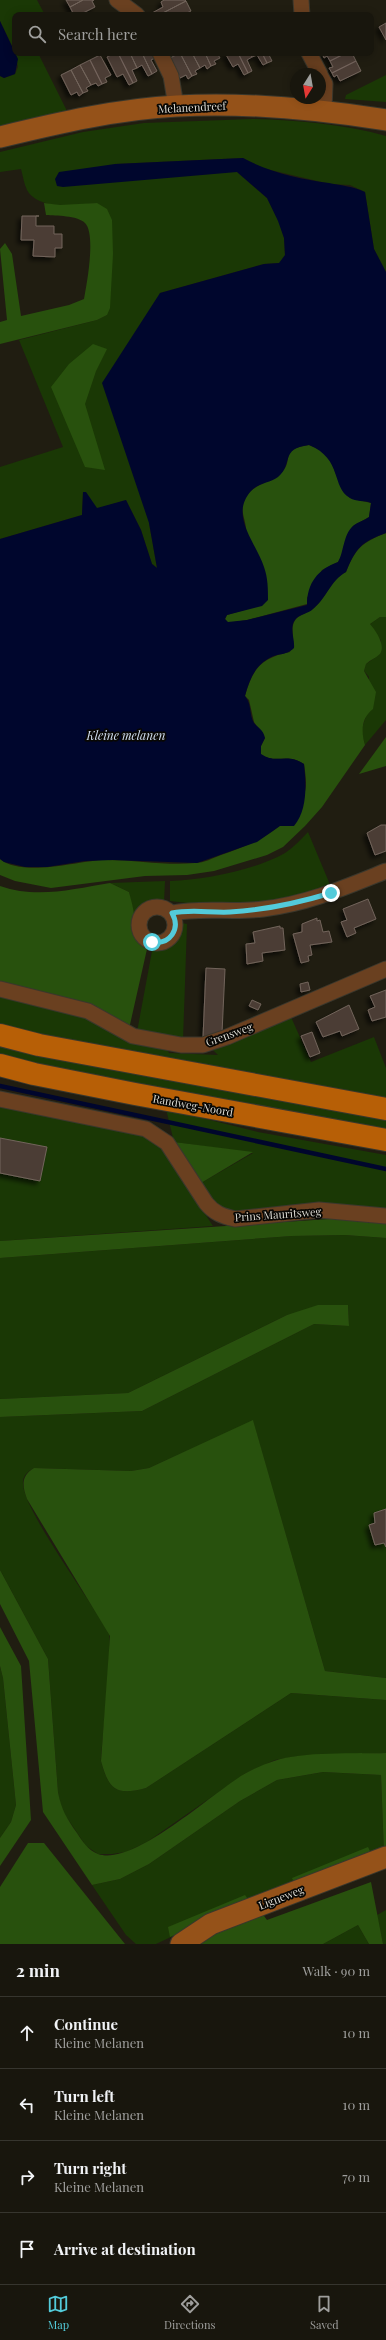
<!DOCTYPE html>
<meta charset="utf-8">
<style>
body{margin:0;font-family:"Playfair Display",serif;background:#211f16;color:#f1f3f6}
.compass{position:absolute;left:290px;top:68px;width:36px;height:36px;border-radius:50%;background:#18160d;box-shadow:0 2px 10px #0003;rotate:191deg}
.stop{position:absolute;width:12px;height:12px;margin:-9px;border:3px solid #53cbda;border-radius:50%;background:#fff}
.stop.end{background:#53cbda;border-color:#fff;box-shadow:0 1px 4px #0008}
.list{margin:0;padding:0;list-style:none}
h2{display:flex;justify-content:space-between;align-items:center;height:52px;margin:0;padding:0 16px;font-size:17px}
h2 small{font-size:13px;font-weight:400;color:#9f9f9d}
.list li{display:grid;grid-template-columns:26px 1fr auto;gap:12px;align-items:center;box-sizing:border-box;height:72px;padding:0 16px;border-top:1px solid #36352e}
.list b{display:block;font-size:15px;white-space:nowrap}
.list p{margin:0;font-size:13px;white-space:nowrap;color:#9f9f9d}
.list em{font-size:13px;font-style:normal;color:#9f9f9d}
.icon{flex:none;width:22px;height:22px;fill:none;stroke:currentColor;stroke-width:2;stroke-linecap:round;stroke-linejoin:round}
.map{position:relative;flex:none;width:386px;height:1944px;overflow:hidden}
.search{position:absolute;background:#18160d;box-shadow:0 2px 10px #0003;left:12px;right:12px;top:12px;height:44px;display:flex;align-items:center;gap:10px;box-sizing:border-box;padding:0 14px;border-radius:8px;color:#9f9f9d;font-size:15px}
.sheet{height:340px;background:#18160d}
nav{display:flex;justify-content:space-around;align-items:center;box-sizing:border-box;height:56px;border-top:1px solid #36352e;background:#18160d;font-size:11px;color:#9f9f9d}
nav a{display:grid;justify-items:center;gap:2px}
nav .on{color:#53cbda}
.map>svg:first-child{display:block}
.green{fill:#1a3805}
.forest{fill:#28510d}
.water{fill:#00062d;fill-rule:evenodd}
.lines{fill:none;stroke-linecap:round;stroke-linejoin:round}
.stream{stroke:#00062d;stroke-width:4.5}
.building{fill:#4b3e36;stroke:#72645b;filter:url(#shadow)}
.street-casing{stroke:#3a372c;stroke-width:17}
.secondary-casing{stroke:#3a372c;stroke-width:23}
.primary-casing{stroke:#3a372c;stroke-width:24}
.street{stroke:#6a4020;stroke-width:15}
.secondary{stroke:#955219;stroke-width:21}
.primary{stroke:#b75f06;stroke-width:22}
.route{stroke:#53cbda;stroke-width:5}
.labels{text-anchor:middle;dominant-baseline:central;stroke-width:3.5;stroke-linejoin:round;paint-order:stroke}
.street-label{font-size:11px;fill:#dcdad2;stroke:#080704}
.water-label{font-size:12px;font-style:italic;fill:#d2def0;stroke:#080704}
</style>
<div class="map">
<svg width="386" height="1944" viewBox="0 0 386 1944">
<defs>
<filter id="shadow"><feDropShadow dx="-3.5" dy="3.5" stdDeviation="2" flood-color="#0009"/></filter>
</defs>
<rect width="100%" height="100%" fill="#201d11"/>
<!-- green -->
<path class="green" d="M0,0h37l8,15h-30v37l-15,-31z
M15,53h23l31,62 -69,16v-55l4,2 11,-4 3,-7z
M386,75v27l-41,-3 1,-4z
M252,119c44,1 91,5 134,17v136l-12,-23 -9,-57 -15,-7 -20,-1 -68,-16 -19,-10 -128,6 122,8 30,26 12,23 5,17 1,18 -5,7 -16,1 -104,29 -11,230 8,45 -5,-4 -11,-34 -15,-30 -29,9 -14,-17 -1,23 -82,24v-72l63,-20 -44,-107 78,-20 10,-5 -10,-112c-20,2 -58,8 -70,-13 -3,-6 -4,-14 -6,-21l-21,3v-20l83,-20 61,-9z
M380,617h6v103l-21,25 -4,-14 6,-18 2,-36 -5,-6 2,-7 14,-10 1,-13 -11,-17z
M308,832l23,55 -73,17h-62l-26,-3v-20c34,-1 85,-11 115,-28 9,-6 16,-14 23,-21z
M165,881l-1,21 -16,1 -14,12 -5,-23 -19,-9z
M182,923l5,1 -4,117 -46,-9 15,-81c19,1 28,-10 30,-28z
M0,993l75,18 92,37 2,5 49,2 -5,-5 2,-4 76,-29 20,45 63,-25 12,31v31l-298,-53 -88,-20z
M0,1044l386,73v14l-251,-45 -135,-29z
M0,1103l141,31 21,15 51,77 -213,15z
M166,1109l92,23 128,23v56l-151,2c-17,-4 -25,-16 -34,-30l52,-30 -79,-11z
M345,1235l41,3v440l-61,-7 -72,-250 -104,47 -18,3 -97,-3c-5,3 -10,6 -11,13 -3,26 71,123 86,153 3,8 -7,110 -8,127 8,29 15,35 45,27l145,-95 95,7v53l-87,3 -24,4 -29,13 -99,69 -21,10 -14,2h-14l-12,-8 -25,-37 -3,-17 -10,-133 -48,-89v-153l142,-6 172,-87 35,2 -1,-21 -61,10 -159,78 -128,6v-141l292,-22z
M0,1666l3,12 13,127 -5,17 -11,16z
M323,1772l58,3 3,78 -175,66 -53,25h-20l-10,-9 -34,-50 28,-6 29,-15 91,-63 37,-21z
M386,1910v34h-3l-6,-29z
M358,1925l11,19h-46z"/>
<!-- forest -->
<path class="forest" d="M44,203l16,2 37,-2 10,6 5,11 1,34 -3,54 -3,7 -10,5 -97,24v-22l7,-2 -7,-71 5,-6 7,11 9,62 48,-11 15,-6c3,-16 12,-65 1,-76 -8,-8 -29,-7 -39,-8z
M93,344l14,5 -11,22 -11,33 20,66 -20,-3 -34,-80 18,-23z
M309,445l12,5 8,7 13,32 8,9 21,5 -2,14 -16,9 -6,10 -4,18 -5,8 -16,8 -15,28v6l-60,16 -19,3 -3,-4 2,-4 17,-5c0,-26 5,-56 2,-82 -1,-11 -7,-19 -1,-30 9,-15 26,-15 37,-26 12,-12 -3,-23 27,-27z
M386,533v84h-6l-10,7c6,7 16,21 10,30 -4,4 -10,6 -14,10l-2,7 12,21 -3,17c-12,9 -12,23 -8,36l-43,62 -17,19 -22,21 -16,8 -53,16 -27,4 -42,1 -94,12 -36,-7 -15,-6v-16c22,18 75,3 101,1 32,-1 63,6 94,3 9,0 18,-5 26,-8 37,-13 64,-24 83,-61 4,-8 1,-22 0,-30 -18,-12 -27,1 -44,-10l1,-8 4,-8 -11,-16 -5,-22 -4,-4c8,-28 16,-38 45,-44 6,-13 0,-20 4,-30 4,-8 13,-8 20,-14 13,-11 16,-28 32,-36 10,-24 15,-29 40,-39z
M386,737v29l-27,8z
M110,883l19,9c2,7 4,15 5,22 1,15 -5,26 13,35l-18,80 -129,-45v-98c37,13 73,3 110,-3z
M174,1142l79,10 -52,31z
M344,1218l42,3v17l-41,-3 -53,1 -292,22v-17z
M318,1305h30l1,21 -35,-2 -172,87 -142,6v-18l128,-6 159,-78z
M253,1420l72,251 61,7v22l-95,-7 -145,95c-30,8 -37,2 -45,-27l9,-125 -83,-137c-5,-14 -6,-23 7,-31l97,3 18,-3z
M0,1570l48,89 10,133c3,17 9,27 19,41 5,8 11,17 21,21 36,13 116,-63 148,-81 9,-5 19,-9 28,-12 29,-10 81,-7 112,-8v99l-2,1 -3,-78 -58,-3 -46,8 -37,21 -91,63 -29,15 -28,6 -49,-73 -14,-151 -29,-57z
M0,1627l21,39 10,154 -31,46v-28l11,-16 5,-17 -13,-127 -3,-12z
M28,1843h16l81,101h-125v-57z
M368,1847l5,10 -77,29 -4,-8z
M371,1882l12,62h-14l-11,-19 -35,19h-130l66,-35 8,11z
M245,1895l6,8 -81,34 -2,-10z"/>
<!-- water -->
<path class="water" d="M0,21l18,38 -3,15 -11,4 -4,-2z
M243,158c26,14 57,21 86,25 14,3 23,3 36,9l9,57 12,23v261c-25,9 -30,15 -40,39 -16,9 -19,26 -33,37 -5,5 -14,5 -18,11 -6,8 0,19 -1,28 -5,5 -11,6 -17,7 -20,6 -27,22 -32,41 7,8 4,19 9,27 5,6 9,6 11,15l-4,8v8c16,11 25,-2 43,10 2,20 4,45 -10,62h-14l-23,16 -60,21 -84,-3 -28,1 -38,6h-22l-21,-5 -4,-3v-320l82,-24 1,-23h3l11,16 29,-8 15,30 11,34 5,4 -8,-45 -47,-140 58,-90 104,-29 15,-1 6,-8 -1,-17 -6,-17 -11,-23 -30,-26 -174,15 -6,-1 -2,-7 4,-7 56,-8zM309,445c34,14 22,42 41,53 6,4 14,2 21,5l-2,14c-5,4 -12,5 -16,9 -10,9 -9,26 -15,36 -20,7 -31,21 -31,43l-60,15 -19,2 -3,-3 2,-4 35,-9 6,-6c0,-11 0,-22 -4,-33 -8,-25 -35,-51 -13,-76 7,-8 19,-8 27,-14 16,-13 1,-28 31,-32z"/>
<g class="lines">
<!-- stream -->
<path class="stream" d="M0,1086l386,83"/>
</g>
<!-- building -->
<path class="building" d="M66,0h17l-13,7z
M83,0h11l-2,1 3,6 -16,8h-5l-4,-8z
M164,0h21l1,1 -27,14h-6l-1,-2 11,-6 -2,-5z
M186,1l5,10 -8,4h-24z
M386,23v17l-7,-13z
M115,53h3l15,30 -4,2 -6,-11 -6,3 -10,-20z
M118,53h12l7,15 -5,2 5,11 -4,2z
M130,53h12l10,21 -4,2 -6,-11 -5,3z
M142,53h12l3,4 -6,3 6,11 -5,3z
M180,53h12l8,15 -5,3 2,3 -5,2z
M180,53l12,23 -4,3 -2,-4 -6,3 -10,-20z
M192,53h13l6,13 -4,3 -2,-4 -5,3z
M205,53h12l3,5 -6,3 2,3 -5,2z
M225,53h13l10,20 -4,2 -6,-11 -5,3z
M238,53h12l2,4 -5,3 5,11 -4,2z
M250,53h12l5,10 -4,2 -6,-10 -5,2z
M262,53h6l4,8 -5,2z
M322,53h24l-16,8 -3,-5 -3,2z
M346,53h6l4,8 -24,12 -3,-5 4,-1 -3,-6z
M100,55l11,20 -6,3 2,4 -5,2 -12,-24z
M90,60l12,24 -4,2 -2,-3 -5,2 -11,-20z
M356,61l5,10 -21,10 -3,-6 -3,2 -2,-4z
M80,65l11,20 -5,3 2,3 -5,2 -12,-23z
M71,70l12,23 -4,3 -2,-4 -6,3 -10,-20z
M22,216h17h-3v10h18v8h8v14h-7v9l-22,-1 1,-16h-13z
M381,825h5v26l-11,4 -8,-22z
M368,899l8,20 -22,9 2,5 -9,4 -6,-15 6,-2 -4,-11z
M317,918v3l3,-1 3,12 6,-1 3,11 -22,3 2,10 -4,1 1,5 -8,2 -8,-29 9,-2v-8z
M280,926v2h3l2,22 -23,3 1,8 -16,3 -1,-20 9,-1 -2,-11z
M206,968l19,1 -3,64 -19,5z
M308,982l2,8 -9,2 -1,-8z
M386,990v27l-14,4 -4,-11 7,-3 -5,-11z
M252,1000l9,4 -3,6 -9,-4z
M349,1005l10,24 -17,7 -2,-5 -17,6 -7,-15z
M312,1032l8,21 -10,4 -9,-21z
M0,1138l47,9 -7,34 -40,-8z
M386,1509v38l-2,-4 -9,2 -6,-20 6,-2 -1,-10z"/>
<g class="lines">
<defs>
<path id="street" d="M117,0l20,15
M301,0l1,15
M160,53l11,23 5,30
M309,53l11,21
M320,75l5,9 -1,26
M139 925a18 18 0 1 1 36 0a18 18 0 1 1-36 0Z
M172,913c30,-6 61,0 91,-4 44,-5 83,-22 123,-38
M0,989l88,22 45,25 48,9h22l24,-8 159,-68
M0,1099l146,30 21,14 39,60c8,10 16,13 29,16l84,-9 67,6"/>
<path id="secondary" d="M0,137c58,-14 118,-28 177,-31 70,-4 140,3 209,14
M181,1944l30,-20 175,-67"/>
<path id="primary" d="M0,1035l39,10 347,64
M0,1065l34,9 101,20 251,46"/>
</defs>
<!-- street casing -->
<use href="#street" class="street-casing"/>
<!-- secondary casing -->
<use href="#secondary" class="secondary-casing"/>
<!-- primary casing -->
<use href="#primary" class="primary-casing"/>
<!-- street -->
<use href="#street" class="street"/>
<!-- secondary -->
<use href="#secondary" class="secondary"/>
<!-- primary -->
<use href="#primary" class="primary"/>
</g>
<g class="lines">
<!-- route -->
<path class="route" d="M152,942c18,3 29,-13 20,-29 20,-4 38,0 58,-1 35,-2 68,-9 101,-19"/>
</g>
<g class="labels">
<!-- street labels -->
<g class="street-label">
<text transform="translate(192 107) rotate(-3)">Melanendreef</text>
<text transform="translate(229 1034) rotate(-20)">Grensweg</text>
<text transform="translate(193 1105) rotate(10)">Randweg-Noord</text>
<text transform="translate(278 1214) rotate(-4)">Prins Mauritsweg</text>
<text transform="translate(281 1897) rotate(-21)">Ligneweg</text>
</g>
<!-- water labels -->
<g class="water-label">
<text x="126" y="735">Kleine melanen</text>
</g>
</g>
</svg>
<svg class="compass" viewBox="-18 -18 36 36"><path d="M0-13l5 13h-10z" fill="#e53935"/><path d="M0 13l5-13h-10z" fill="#9f9f9d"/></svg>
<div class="stop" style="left:152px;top:942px"></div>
<div class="stop end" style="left:331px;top:893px"></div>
<div class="search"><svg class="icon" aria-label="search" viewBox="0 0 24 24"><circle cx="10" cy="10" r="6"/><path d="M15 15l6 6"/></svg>Search here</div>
</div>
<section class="sheet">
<h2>2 min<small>Walk · 90 m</small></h2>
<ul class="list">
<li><svg class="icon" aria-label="ahead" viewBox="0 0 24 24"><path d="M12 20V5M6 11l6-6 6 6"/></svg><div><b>Continue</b><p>Kleine Melanen</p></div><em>10 m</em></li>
<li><svg class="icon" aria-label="left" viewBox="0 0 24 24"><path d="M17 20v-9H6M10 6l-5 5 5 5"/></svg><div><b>Turn left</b><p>Kleine Melanen</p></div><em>10 m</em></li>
<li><svg class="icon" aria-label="right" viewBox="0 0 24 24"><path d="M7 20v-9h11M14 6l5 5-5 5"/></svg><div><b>Turn right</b><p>Kleine Melanen</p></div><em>70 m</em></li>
<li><svg class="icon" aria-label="arrive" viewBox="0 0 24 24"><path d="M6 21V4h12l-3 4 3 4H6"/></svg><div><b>Arrive at destination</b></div></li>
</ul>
</section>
<nav>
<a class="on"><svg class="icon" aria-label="map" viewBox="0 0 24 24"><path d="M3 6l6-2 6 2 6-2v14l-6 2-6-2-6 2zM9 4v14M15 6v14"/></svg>Map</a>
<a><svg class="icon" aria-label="directions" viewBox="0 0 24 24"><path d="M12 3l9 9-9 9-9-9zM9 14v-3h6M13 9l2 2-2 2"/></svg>Directions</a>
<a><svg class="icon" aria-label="saved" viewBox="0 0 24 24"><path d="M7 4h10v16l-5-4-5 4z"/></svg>Saved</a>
</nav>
